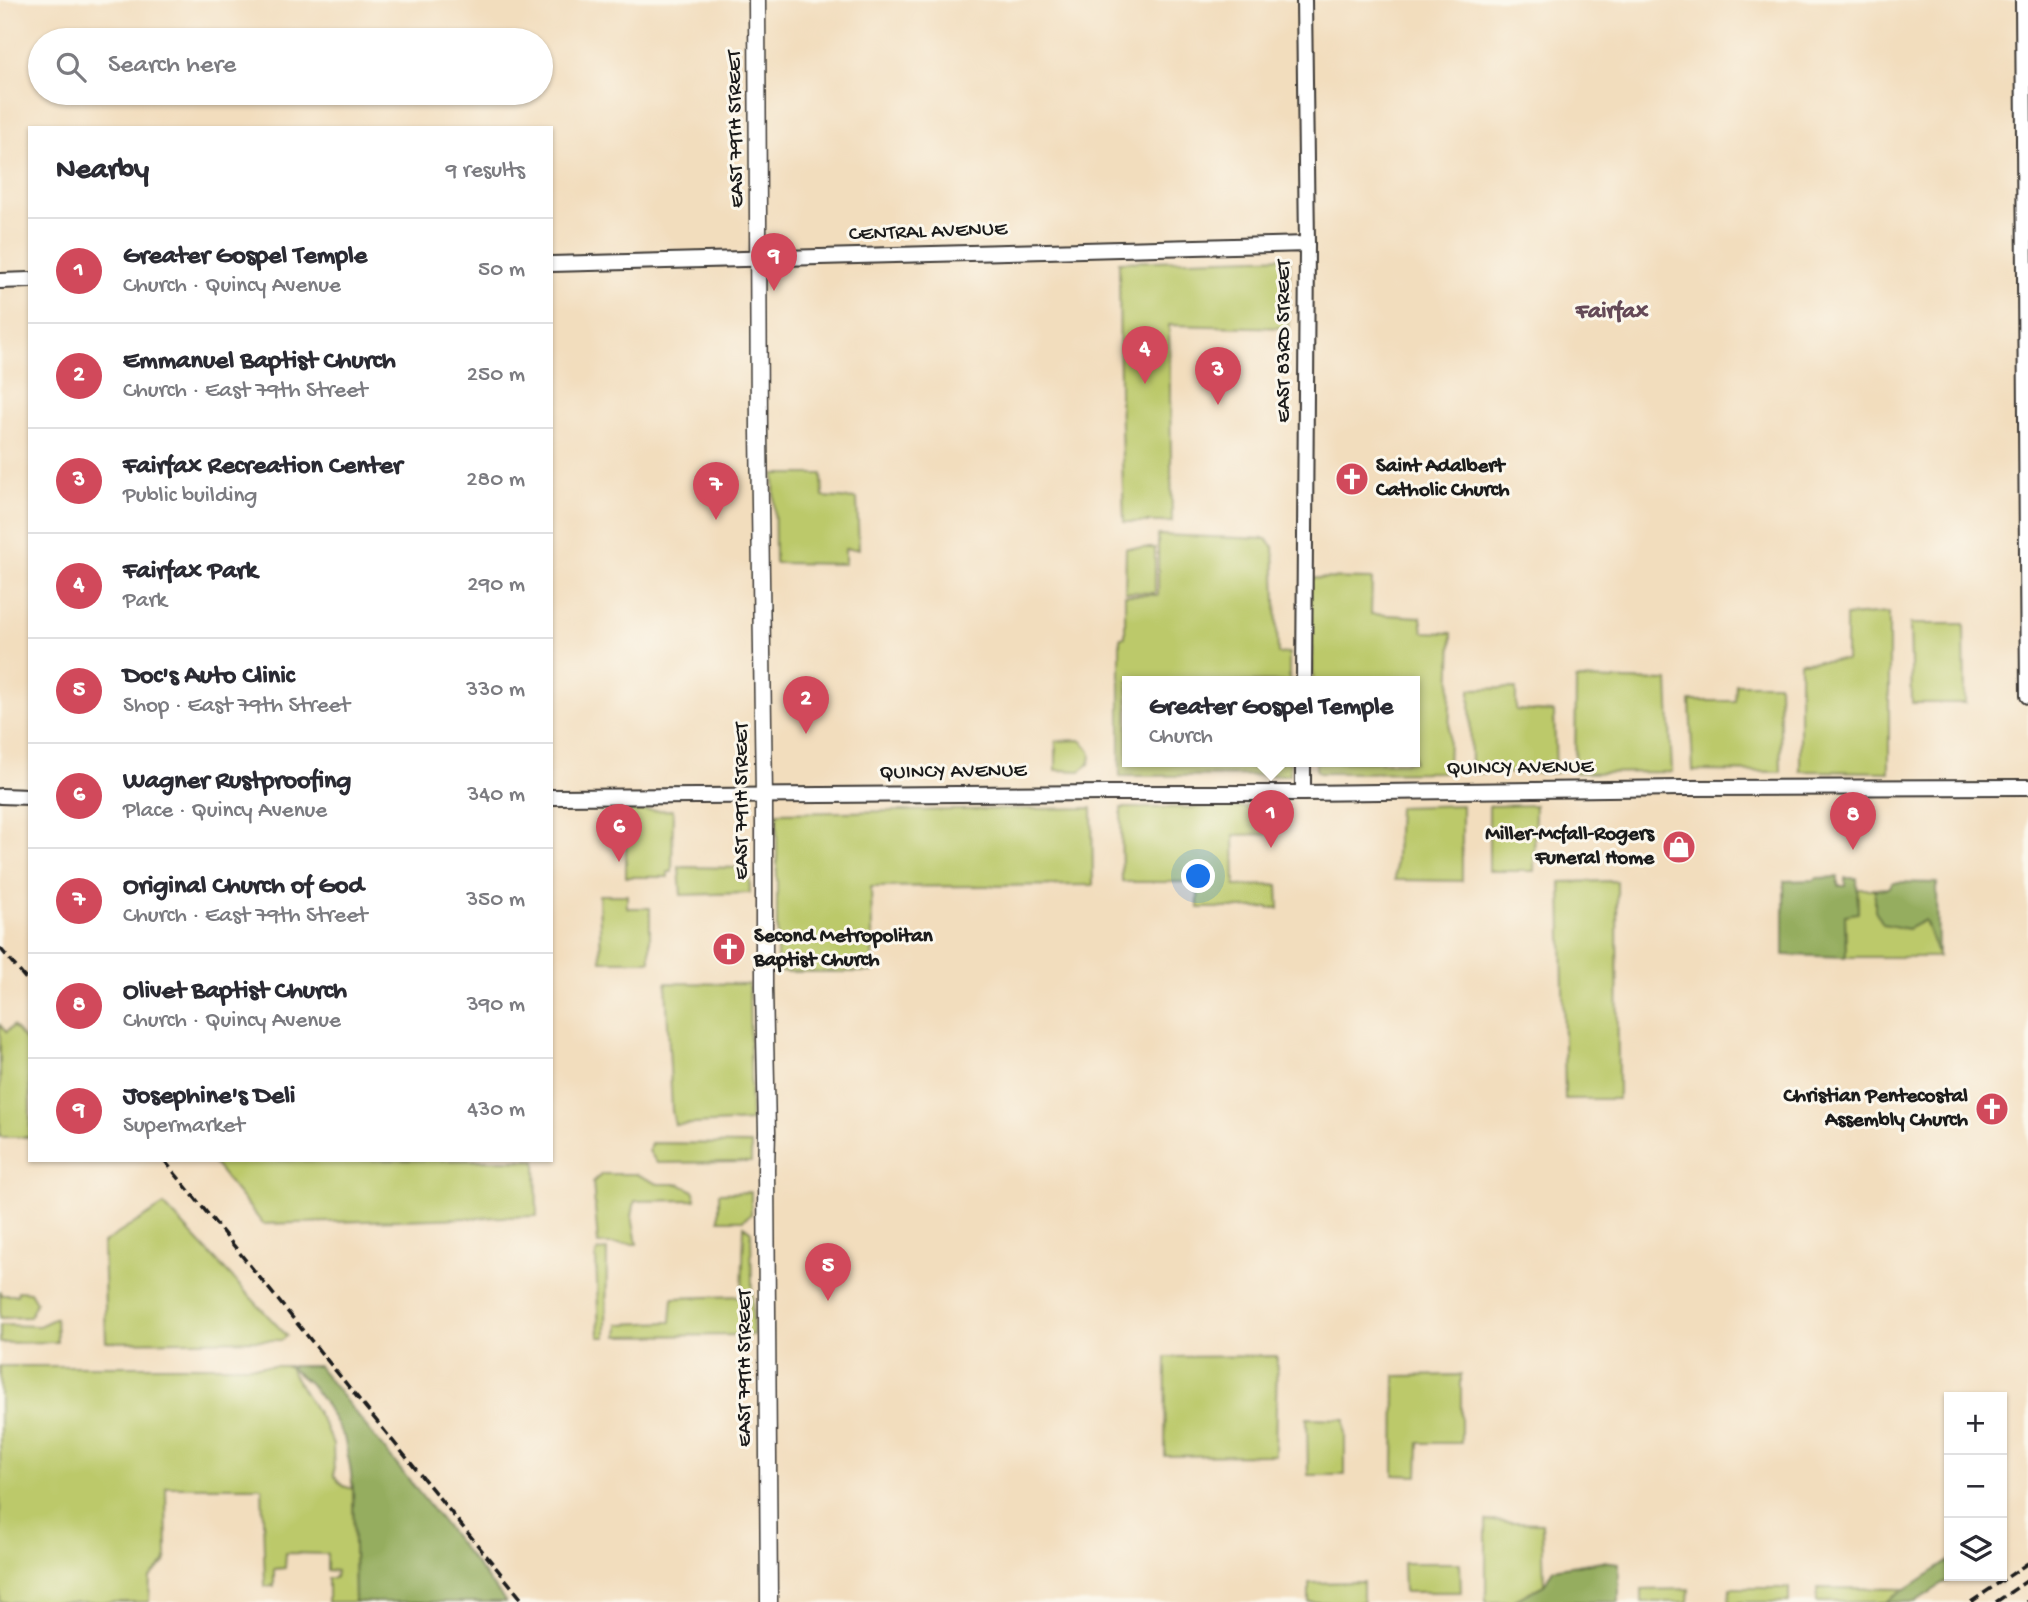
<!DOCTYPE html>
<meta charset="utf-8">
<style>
body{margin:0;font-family:"Gochi Hand",sans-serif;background:#f7f7f7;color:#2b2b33}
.controls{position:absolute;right:21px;bottom:21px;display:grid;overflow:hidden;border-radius:0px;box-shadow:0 2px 5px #0004}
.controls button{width:63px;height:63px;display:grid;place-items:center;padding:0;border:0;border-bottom:2px solid #e1e1e2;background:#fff;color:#2b2b33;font:35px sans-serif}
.you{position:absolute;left:1199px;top:877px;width:24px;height:24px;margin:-18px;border:5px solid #fff;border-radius:50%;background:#1a73e8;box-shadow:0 0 0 10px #1a73e833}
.badge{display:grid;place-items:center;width:46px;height:46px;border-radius:50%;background:#d1495b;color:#fff;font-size:23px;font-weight:700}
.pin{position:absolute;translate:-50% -58px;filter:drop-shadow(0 2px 4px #0008)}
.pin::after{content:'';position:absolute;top:37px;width:24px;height:21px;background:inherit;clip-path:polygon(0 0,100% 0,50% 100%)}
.popup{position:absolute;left:1122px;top:676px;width:298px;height:91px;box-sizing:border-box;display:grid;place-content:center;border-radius:0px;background:#fff;filter:drop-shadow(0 2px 5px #0005);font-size:23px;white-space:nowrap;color:#7c7c81}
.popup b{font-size:26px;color:#2b2b33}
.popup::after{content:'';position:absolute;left:50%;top:100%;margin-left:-14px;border:14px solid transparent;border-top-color:#fff}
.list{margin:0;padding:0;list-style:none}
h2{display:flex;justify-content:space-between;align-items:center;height:91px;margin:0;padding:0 28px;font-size:30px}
h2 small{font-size:23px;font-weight:400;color:#7c7c81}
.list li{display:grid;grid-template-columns:46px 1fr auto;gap:21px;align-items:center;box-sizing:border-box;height:105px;padding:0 28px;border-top:2px solid #e1e1e2}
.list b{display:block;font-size:26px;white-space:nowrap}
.list p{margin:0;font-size:23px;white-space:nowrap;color:#7c7c81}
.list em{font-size:23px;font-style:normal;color:#7c7c81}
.icon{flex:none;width:38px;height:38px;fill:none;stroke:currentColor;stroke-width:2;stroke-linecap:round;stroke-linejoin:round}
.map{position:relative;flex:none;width:2028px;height:1602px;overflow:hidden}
.search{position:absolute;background:#fff;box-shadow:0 2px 5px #0004;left:28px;top:28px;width:525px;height:77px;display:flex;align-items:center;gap:18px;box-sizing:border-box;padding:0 24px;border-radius:38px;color:#7c7c81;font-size:26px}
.panel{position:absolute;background:#fff;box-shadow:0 2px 5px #0004;left:28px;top:126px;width:525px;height:1036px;border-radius:0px}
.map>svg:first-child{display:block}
.green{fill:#bcc96b;stroke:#6c7244;stroke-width:2}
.forest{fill:#95ad5f;stroke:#58643e;stroke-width:2}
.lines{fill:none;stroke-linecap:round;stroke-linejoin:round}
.tertiary-casing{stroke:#3c3934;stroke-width:18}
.secondary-casing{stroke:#3c3934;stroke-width:19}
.tertiary{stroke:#fff;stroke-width:14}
.secondary{stroke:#fff;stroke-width:16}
.rail{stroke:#1c1c1c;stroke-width:3.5;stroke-dasharray:10 5;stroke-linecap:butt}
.labels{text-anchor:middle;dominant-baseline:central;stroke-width:6;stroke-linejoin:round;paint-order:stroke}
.street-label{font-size:21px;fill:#1c1c1c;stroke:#fbf7ec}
.poi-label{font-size:21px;font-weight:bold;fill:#1c1c1c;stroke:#fbf7ec;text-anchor:start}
.quarter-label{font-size:24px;font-weight:bold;fill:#644957;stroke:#fbf7ec}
</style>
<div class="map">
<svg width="2028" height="1602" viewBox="0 0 2028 1602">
<rect width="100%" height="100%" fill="#fbf7ec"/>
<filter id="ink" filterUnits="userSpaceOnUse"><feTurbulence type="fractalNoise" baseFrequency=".0143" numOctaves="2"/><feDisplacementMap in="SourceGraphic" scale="14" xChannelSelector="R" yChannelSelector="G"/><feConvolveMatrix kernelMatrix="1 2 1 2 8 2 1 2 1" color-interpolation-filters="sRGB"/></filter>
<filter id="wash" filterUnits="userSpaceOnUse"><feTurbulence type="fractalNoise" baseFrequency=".00686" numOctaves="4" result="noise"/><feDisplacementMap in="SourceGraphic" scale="28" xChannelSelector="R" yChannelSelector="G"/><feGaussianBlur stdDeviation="1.57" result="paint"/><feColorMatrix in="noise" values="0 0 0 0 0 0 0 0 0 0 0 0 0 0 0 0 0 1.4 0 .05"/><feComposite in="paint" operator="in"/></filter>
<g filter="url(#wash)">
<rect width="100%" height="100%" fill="#f2ddbd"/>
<!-- green -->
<path class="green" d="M1290,257l-2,71 -119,-3 3,197h-48l-4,-127 -1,-133z
M774,474h48l1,23 34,2 2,50h-14v15l-70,-1z
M1158,535l108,4 8,8 4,107 11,-1v29h-161v80h162v13l-170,1v-138l5,-1v-42h33z
M1126,548h29v45l-30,-1z
M1310,578l62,1 -1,35 50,3 2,15 29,1 -4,139 -129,1 -3,-4v-7h98v-80h-101z
M1889,613v159l-89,-1v-109l46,-2v-44z
M1910,624h54l1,79h-53z
M1576,679l92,2 4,91 -97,1z
M1736,684h43l2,88 -88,-1 -3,-70h45z
M1516,688v22l38,2 2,61h-85l-1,-84z
M1080,740c9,6 14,13 9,24l-9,7 -24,-1v-29z
M1462,805v76l-67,-1 3,-73z
M1535,805l-1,66h-45v-65z
M1276,807l1,27 -43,1 1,51 43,-1 1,23h-81v-26h-76l-1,-74z
M1092,808l1,77 -222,2 2,85h-96v-159z
M673,810l-1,62h-4v5h-42v-66z
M679,867l70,1 1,25 -69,2z
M1617,881l1,218h-53l-4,-217z
M1857,889h18v21l50,10 13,37h-92l-1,-42 13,-3z
M599,895h28v13h23v53h-49z
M666,983l83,1 2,137 -76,4 -3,-14z
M0,1025l6,7 7,-6 17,20v91h-30z
M651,1143l100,1v18l-94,1 -8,-12z
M211,1160h325l1,56 -274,8z
M602,1174h34l22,10h21l15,7 1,9 -60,1 -3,15 5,28h-39l-5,-62z
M751,1192v22l-8,6h-24v-27z
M164,1205l123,131 -5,4 -176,2 -3,-99z
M744,1226l7,6 2,103 -135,1 1,-12 52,-2 2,-24 69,-2z
M607,1250l-1,87h-7l-3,-81 2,-5z
M0,1291l1,4h16l1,-4 12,1 6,10 -6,15 -30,1z
M56,1318l1,24 -57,1v-18l39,1z
M1277,1356l-2,99 -110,1 1,-99z
M0,1366h288l36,58 9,21 1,31 9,10 10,3 2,113h-27v-24h7l1,-7 -9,-1v-16l-41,-1 -1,15 -11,1v17h-9l-3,-99h-96l1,69 -2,7 -15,15 -1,24h-149z
M1461,1375v68h-42l-1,33 -24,-1 1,-99z
M1307,1418l38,1v56h-37z
M1486,1521l56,2 2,62 -29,15 -1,2h-28z
M1403,1563h57l1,29h-57z
M1363,1582v20h-54v-19z
M1730,1588h59v14h-60z
M1817,1588l91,1 -22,13h-69z
M1689,1589l-1,13h-47v-12z"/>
<!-- forest -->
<path class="forest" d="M1838,877v9h7v-8h12l1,35 -13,2 1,42 -62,-2v-74l30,-1 3,-2z
M1893,882l44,1 1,74 -13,-37 -17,9 -25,-5 -8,-14v-21l14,-1z
M288,1366h30l188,236h-151l-2,-113 -3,-23 -6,-29 -21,-36 -14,-18z
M1602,1561l17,2v39h-105l1,-2 29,-15 9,-16z
M1949,1561v15h6l-40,26h-29z"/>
</g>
<g filter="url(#ink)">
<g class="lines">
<defs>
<path id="tertiary" d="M1304,0l3,244 -3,438
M2023,0l5,696
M551,264l756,-20
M0,281l30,-1
M1303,793v-31
M0,796l30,1
M551,797l558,-4h194l379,-5 346,-1"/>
<path id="secondary" d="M757,0l2,432 5,364v190l3,146 -1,38 3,432"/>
</defs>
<!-- tertiary casing -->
<use href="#tertiary" class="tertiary-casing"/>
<!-- secondary casing -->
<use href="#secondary" class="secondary-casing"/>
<!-- tertiary -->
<use href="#tertiary" class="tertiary"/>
<!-- secondary -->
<use href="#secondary" class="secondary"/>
<!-- rail -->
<path class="rail" d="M0,948l30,36
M164,1160l360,442
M1971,1602l57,-39
M1996,1602l32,-22
M2027,1602l1,-1"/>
</g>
</g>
<!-- icons -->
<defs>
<symbol id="church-disc" viewBox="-11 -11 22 22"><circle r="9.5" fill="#d1495b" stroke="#fbf7ec"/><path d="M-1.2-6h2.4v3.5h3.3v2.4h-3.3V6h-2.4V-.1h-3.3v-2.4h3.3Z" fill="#fff"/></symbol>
<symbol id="shop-disc" viewBox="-11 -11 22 22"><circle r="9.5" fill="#d1495b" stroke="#fbf7ec"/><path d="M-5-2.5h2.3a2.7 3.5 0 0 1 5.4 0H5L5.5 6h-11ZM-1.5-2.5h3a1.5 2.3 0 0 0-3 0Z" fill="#fff"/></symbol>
</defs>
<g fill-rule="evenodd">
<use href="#church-disc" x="1333" y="460" width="38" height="38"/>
<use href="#shop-disc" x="1660" y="828" width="38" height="38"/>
<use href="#church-disc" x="710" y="930" width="38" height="38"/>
<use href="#church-disc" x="1973" y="1090" width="38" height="38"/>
</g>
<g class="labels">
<!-- street labels -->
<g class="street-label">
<text transform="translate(737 129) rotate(-91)">EAST 79TH STREET</text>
<text transform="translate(928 233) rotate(-2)">CENTRAL AVENUE</text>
<text transform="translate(1285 341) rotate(-90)">EAST 83RD STREET</text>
<text transform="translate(1520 769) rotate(-1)">QUINCY AVENUE</text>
<text transform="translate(953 773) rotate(-1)">QUINCY AVENUE</text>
<text transform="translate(743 801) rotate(-90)">EAST 79TH STREET</text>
<text transform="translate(746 1368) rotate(-90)">EAST 79TH STREET</text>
</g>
<!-- poi labels -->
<g class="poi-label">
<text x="1376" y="467">Saint Adalbert<tspan x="1376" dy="24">Catholic Church</tspan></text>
<text x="1654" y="835" text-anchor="end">Miller-Mcfall-Rogers<tspan x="1654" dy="24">Funeral Home</tspan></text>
<text x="754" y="937">Second Metropolitan<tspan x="754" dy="24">Baptist Church</tspan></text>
<text x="1968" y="1097" text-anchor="end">Christian Pentecostal<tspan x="1968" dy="24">Assembly Church</tspan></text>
</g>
<!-- quarter labels -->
<g class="quarter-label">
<text x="1612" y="312">Fairfax</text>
</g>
</g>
</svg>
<div class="controls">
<button>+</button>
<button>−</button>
<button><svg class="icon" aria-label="layers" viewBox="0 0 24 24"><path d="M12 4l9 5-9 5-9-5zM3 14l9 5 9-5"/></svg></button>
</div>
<div class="you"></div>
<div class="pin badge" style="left:1271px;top:848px">1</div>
<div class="popup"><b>Greater Gospel Temple</b>Church</div>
<div class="pin badge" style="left:806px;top:734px">2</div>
<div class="pin badge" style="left:1218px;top:405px">3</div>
<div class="pin badge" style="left:1145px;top:384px">4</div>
<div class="pin badge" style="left:828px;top:1301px">5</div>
<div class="pin badge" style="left:619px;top:862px">6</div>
<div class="pin badge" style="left:716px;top:520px">7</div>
<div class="pin badge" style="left:1853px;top:850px">8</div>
<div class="pin badge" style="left:774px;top:291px">9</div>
<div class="search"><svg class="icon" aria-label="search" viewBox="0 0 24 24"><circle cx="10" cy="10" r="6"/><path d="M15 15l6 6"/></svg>Search here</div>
<section class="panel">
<h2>Nearby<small>9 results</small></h2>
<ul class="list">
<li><span class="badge">1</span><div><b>Greater Gospel Temple</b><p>Church · Quincy Avenue</p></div><em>50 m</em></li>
<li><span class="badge">2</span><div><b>Emmanuel Baptist Church</b><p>Church · East 79th Street</p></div><em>250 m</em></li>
<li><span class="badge">3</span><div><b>Fairfax Recreation Center</b><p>Public building</p></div><em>280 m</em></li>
<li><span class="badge">4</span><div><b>Fairfax Park</b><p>Park</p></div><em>290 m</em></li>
<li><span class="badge">5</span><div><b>Doc's Auto Clinic</b><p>Shop · East 79th Street</p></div><em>330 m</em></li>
<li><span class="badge">6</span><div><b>Wagner Rustproofing</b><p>Place · Quincy Avenue</p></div><em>340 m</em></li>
<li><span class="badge">7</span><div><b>Original Church of God</b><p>Church · East 79th Street</p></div><em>350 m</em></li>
<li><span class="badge">8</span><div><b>Olivet Baptist Church</b><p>Church · Quincy Avenue</p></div><em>390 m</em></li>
<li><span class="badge">9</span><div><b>Josephine's Deli</b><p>Supermarket</p></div><em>430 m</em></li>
</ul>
</section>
</div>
